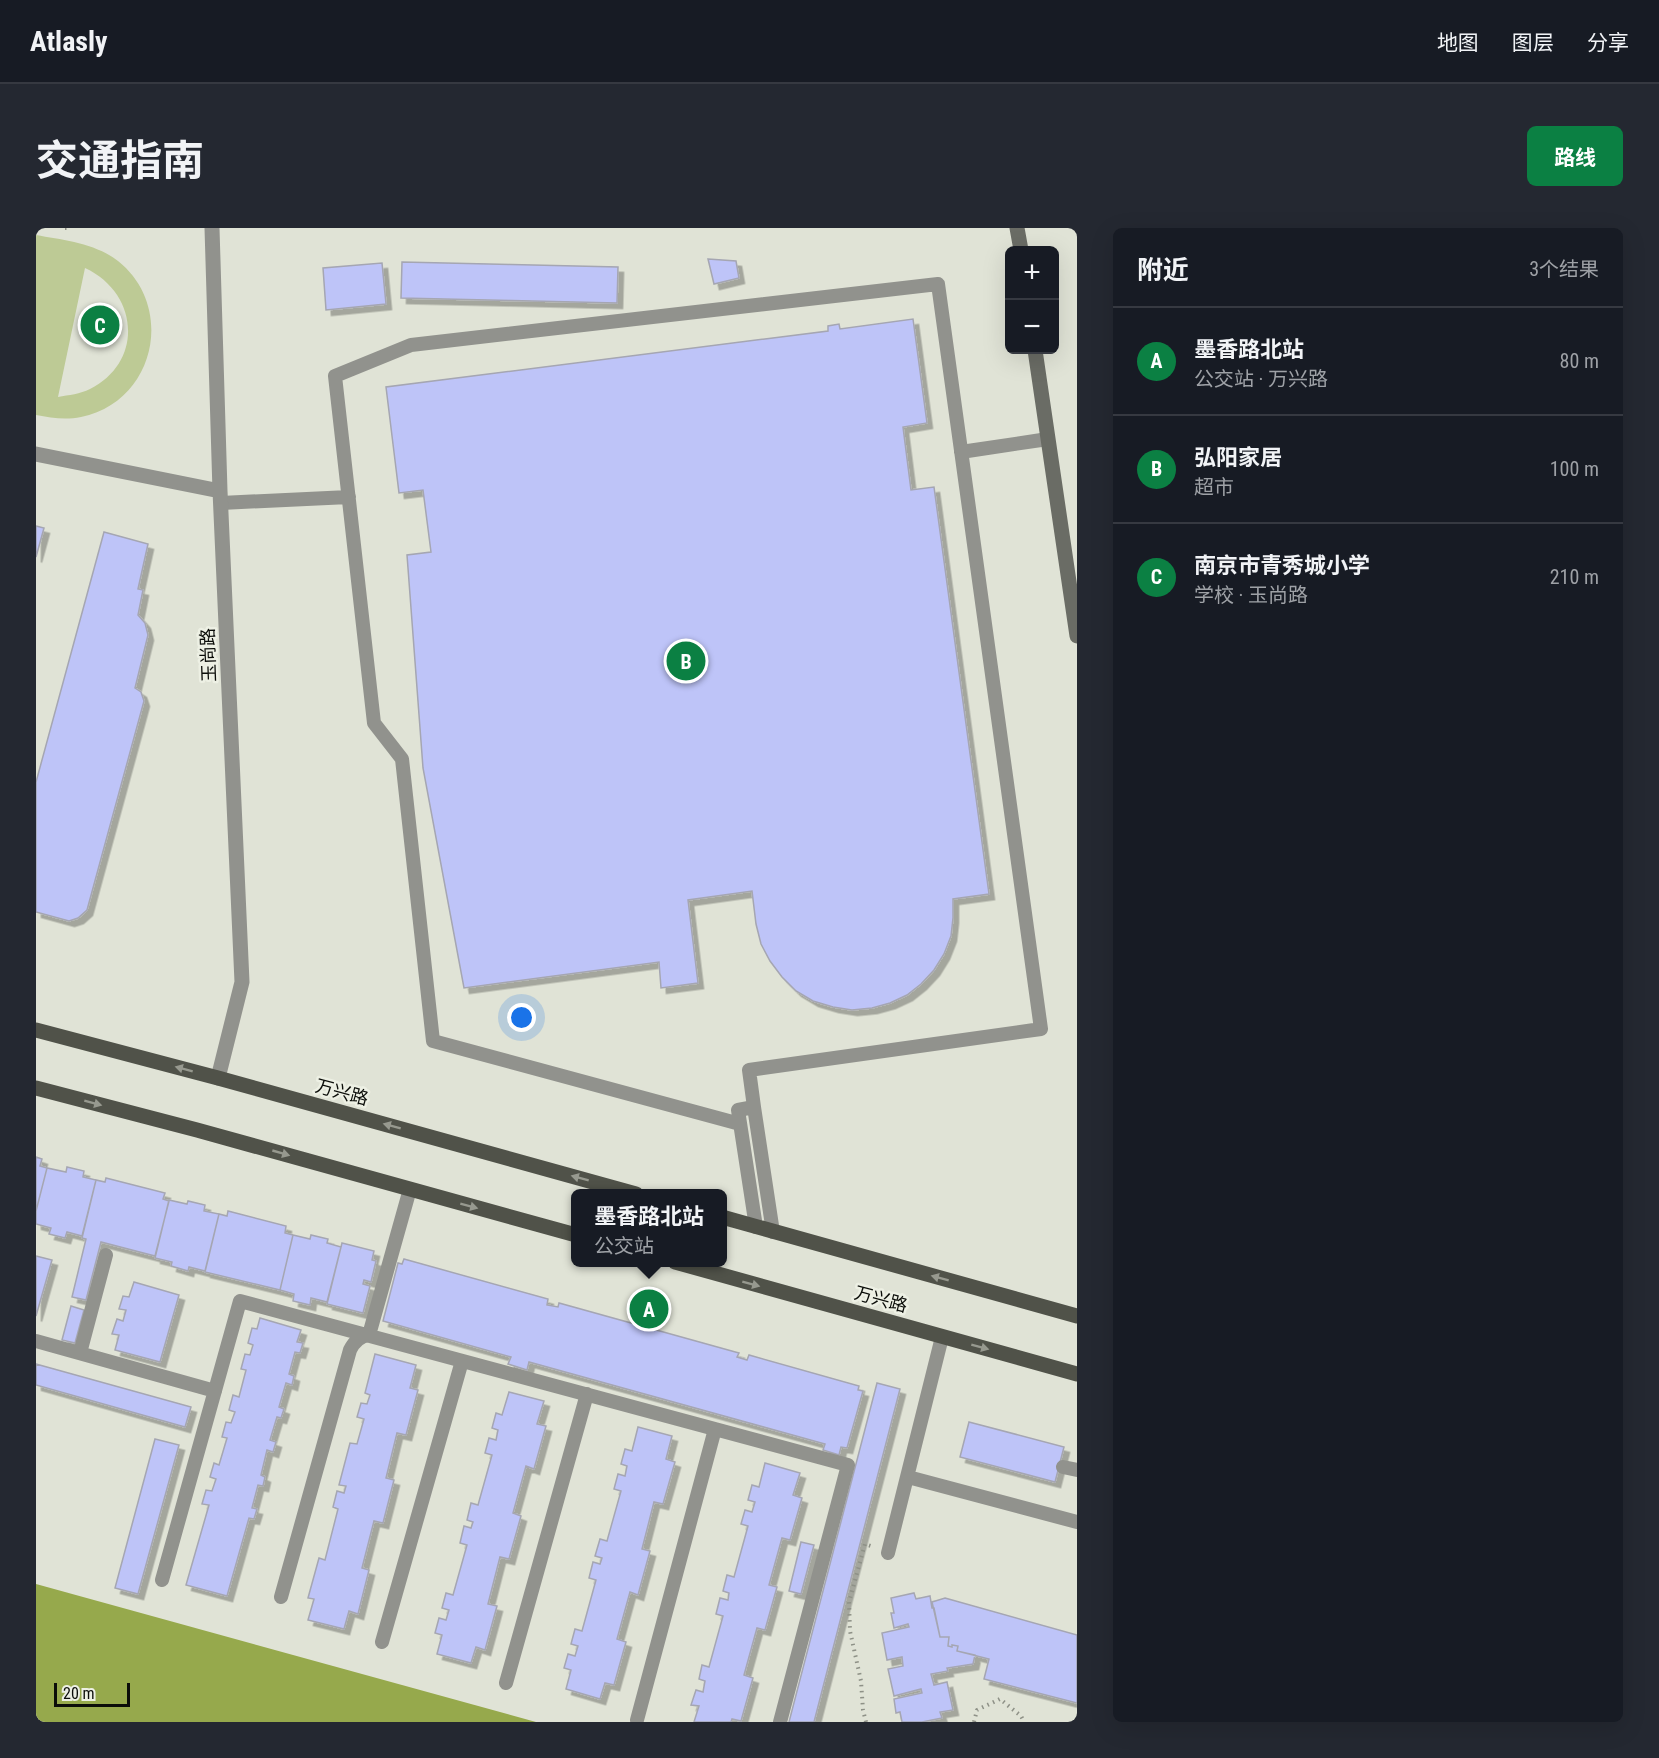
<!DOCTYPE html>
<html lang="zh">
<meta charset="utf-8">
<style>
body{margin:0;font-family:"Roboto Condensed","Noto Sans SC",sans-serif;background:#242831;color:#f1f3f6}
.controls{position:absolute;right:18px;top:18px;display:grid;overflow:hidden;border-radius:9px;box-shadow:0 6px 24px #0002}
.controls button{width:54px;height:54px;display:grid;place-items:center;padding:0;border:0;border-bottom:2px solid #363941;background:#171b24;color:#f1f3f6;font:30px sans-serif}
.scale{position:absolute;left:18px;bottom:15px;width:76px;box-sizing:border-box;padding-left:6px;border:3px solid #0b0d09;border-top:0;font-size:16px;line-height:21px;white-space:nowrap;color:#0b0d09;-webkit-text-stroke:4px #edf0e4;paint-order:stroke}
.you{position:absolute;left:486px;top:790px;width:21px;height:21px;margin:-15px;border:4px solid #fff;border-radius:50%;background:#1a73e8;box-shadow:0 0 0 9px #1a73e833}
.badge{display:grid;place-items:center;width:39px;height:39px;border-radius:50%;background:#0b8043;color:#fff;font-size:20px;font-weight:700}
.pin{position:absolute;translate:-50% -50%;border:3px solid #fff;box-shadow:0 2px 6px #0006}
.popup{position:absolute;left:535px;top:961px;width:156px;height:78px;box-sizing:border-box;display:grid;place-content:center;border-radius:9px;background:#171b24;filter:drop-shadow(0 2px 4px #0005);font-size:20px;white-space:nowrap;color:#9ea1a6}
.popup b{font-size:22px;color:#f1f3f6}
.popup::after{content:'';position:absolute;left:50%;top:100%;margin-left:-12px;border:12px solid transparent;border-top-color:#171b24}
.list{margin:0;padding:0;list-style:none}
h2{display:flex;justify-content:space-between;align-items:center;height:78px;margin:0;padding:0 24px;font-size:26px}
h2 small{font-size:20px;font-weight:400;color:#9ea1a6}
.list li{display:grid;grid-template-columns:39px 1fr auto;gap:18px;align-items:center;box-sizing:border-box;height:108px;padding:0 24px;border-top:2px solid #363941}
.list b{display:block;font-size:22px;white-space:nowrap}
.list p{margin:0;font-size:20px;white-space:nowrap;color:#9ea1a6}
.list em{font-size:20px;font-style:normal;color:#9ea1a6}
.map{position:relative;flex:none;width:1041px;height:1494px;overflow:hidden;border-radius:9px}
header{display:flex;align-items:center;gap:36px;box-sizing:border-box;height:84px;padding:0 30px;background:#171b24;border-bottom:2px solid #363941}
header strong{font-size:28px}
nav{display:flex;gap:33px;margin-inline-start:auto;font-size:21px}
.intro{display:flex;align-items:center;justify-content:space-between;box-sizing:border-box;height:144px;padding:0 36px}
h1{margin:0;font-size:42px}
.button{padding:15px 27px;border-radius:9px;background:#0b8043;color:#fff;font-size:21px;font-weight:700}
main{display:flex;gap:36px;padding:0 36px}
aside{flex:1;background:#171b24;border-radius:9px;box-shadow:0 6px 24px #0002}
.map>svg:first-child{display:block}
.green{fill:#bdca95;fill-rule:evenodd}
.forest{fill:#96a94c}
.building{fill:#bec4f8;stroke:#a5a6b2;stroke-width:1.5;filter:url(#shadow)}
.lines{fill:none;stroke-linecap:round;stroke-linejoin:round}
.path{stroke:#8e9187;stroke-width:4;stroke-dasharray:1.5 4.5;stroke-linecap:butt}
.lane{stroke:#91928d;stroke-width:14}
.street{stroke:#91928d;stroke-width:15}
.secondary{stroke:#6a6c65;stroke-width:15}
.primary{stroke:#505249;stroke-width:15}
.oneway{fill:#97998f}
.labels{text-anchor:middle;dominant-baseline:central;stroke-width:5;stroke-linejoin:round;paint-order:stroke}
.street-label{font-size:18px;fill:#0b0d09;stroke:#edf0e4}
</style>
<header>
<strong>Atlasly</strong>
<nav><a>地图</a><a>图层</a><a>分享</a></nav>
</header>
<div class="intro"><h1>交通指南</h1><a class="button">路线</a></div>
<main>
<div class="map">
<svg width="1041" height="1494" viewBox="0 0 1041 1494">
<defs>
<filter id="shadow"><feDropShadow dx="5.5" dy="5.5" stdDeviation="0" flood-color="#0004"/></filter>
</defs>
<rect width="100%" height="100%" fill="#e0e3d6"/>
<!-- green -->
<path class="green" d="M0,7c27,5 59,8 82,26 58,46 37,141 -37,156 -15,3 -30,1 -45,-2zM49,40c54,25 59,94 5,121 -10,5 -21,6 -32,8z"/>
<!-- forest -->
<path class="forest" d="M0,1356l500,138h-500z"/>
<!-- building -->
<path class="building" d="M672,31l28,2 3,17 -25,6z
M366,34l216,5 -1,36 -216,-5z
M346,35l4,41 -60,6 -3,-42z
M877,91l14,104 -24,4 8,63 23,-3 55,407 -36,5v19l-2,18 -7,18 -10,16 -13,14 -14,11 -17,8 -18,5 -20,2 -19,-3 -20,-6 -17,-10 -14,-14 -12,-16 -9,-17 -5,-20 -4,-33 -64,9 10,83 -37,5 -2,-26 -195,26 -41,-220 -16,-213 24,-3 -8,-62 -24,3 -13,-106 442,-56v-5l11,-2 1,5z
M0,298l8,2 -8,29z
M68,304l44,12 -10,45 5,1 -5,25 7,8 3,12 -13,53 6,4 3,9 -57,209 -9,8 -9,3 -33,-9v-130z
M0,929l6,2 -2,7 7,2 -11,43z
M31,939l17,4 -1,6 13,3 -14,56 -15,-4 -2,6 -16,-4 2,-6 -15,-4v-13l11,-43 19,4z
M70,950l59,15 -2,6 6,2 -14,55 -54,-14 -15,58 -14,-3 14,-58 -4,-1 14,-58 9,2z
M133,972l18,4 1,-3 17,4 -1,6 15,3 -14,57 -16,-4 -1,4 -17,-5 1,-4 -17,-4z
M192,983l58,15 -1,7 8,2 -13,55 -75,-18 14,-58 8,2z
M257,1007l17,4 1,-4 17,4 -1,4 14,4 -14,55 -16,-4 -1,7 -17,-4 1,-7 -14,-4z
M306,1015l32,8 -2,9 4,1 -5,21 -7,-2 -1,4 7,2 -7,27 -36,-9z
M0,1028l16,4 -16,56z
M368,1031l144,40 -1,6 11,2 1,-4 180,50 -2,4 10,3 2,-5 110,31 -1,4 5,1 -16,57 -6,-1 -2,8 -16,-5 2,-6 -296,-82 -2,8 -19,-6 3,-7 -128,-36 15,-58 4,1z
M98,1054l45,13 -19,67 -45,-12 4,-15 -7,-1 5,-15 6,2 3,-11 -7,-1 4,-13 6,1z
M35,1078l13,4 -9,33 -13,-3z
M224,1090l41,12 -4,12 6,1 -3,10 -5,-1 -6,22 5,2 -2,9 -6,-2 -7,24 5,2 -3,9 -4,-1 -7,23 6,2 -3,10 -6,-2 -6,25 4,2 -2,9 -5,-1 -6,23 5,1 -3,10 -5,-1 -22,78 -41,-11 23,-80 -7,-1 4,-14 6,1 4,-12 -6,-2 4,-14 5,2 8,-27 -5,-1 4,-15 5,1 4,-11 -6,-2 4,-15 6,2 7,-27 -5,-1 4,-15 5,1 3,-10 -5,-2 4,-15 5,1z
M339,1126l41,11 -6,23 8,2 -12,45 -9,-2 -11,45 8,2 -11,43 -9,-2 -12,47 7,2 -11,44 -9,-3 -5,18 -36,-9 6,-21 -6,-1 11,-40 6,2 13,-51 -5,-2 4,-16 7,2 2,-7 -7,-1 11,-42 7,1 7,-25 -7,-2 4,-14 6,1 3,-9 -5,-2z
M0,1136l155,43 -6,20 -149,-42z
M841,1155l23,6 -86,333h-25z
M473,1164l35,9 -7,23 9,2 -12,43 -8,-3 -13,47 8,3 -12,43 -9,-2 -12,47 9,2 -12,44 -9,-3 -5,16 -34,-9 5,-19 -7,-2 4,-15 7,2 3,-10 -7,-2 4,-15 7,2 14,-50 -7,-2 4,-17 7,2 2,-6 -6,-2 4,-17 7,2 14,-50 -7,-2 4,-15 7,2 2,-10 -6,-2 4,-15 6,2z
M933,1194l95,25 -9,35 -95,-25z
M602,1199l34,9 -6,23 9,3 -12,42 -9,-2 -12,47 8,2 -12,44 -8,-3 -13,47 9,3 -12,43 -9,-2 -5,16 -34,-10 5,-19 -7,-2 4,-14 7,2 3,-10 -7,-2 4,-15 7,2 14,-51 -7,-2 4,-16 7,2 2,-6 -7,-2 5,-17 7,2 14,-50 -7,-2 4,-15 7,2 2,-10 -6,-2 4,-15 7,2z
M119,1211l24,6 -41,149 -23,-6z
M729,1235l35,10 -7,22 9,3 -12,42 -8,-2 -13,47 8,2 -12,43 -8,-2 -13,47 9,3 -12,43 -9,-2 -1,3h-37l5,-16 -8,-1 5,-15 7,2 2,-11 -6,-2 3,-14 7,2 14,-51 -7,-2 4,-16 8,2 1,-7 -6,-2 4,-16 7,2 14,-51 -7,-2 4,-14 7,2 3,-10 -7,-2 4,-15 7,2z
M765,1314l13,3 -13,49 -12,-3z
M878,1365l2,6 14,-3 2,12h2l6,29h9l-1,9 4,1v-2l6,1 -1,5 18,4 -2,9 -26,4 1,3 -17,3 3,11 13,-3 6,28 -13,2 2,6 -20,4h-20l-2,-10 -4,1 -2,-14 28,-6 -1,-4 -27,7 -6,-27 15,-3 -1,-9 -15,3 -5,-27 27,-6 -1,-3 -14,4 -3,-15h3l-3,-15z
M909,1370l132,37v68l-93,-24 5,-20 -32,-8 1,-5 -6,-1v2l-4,-1 1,-9h-9l-8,-35z"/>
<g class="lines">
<!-- path -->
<path class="path" d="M29,0h2
M830,1494l-3,-12 -2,-29 -11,-50 -1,-29 16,-58 6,2
M938,1494l3,-12 23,-11 21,17 3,6"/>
<!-- lane -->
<path class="lane" d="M925,224l87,-13
M185,275l128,-6
M704,896l-307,-83 -31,-282 -28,-36 -39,-347 76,-31 527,-61 103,745 -292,41 5,37
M720,999l-18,-117 16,-3 19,125
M0,1113l179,50
M44,1125l26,-98
M1027,1239l14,3
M872,1249l169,45
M852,1325l54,-216
M126,1352l78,-279 608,164 -68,257
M245,1369l69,-247c4,-8 9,-14 19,-15l41,-146
M346,1414l80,-281
M470,1455l81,-289
M601,1492l78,-291"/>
<!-- street -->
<path class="street" d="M176,0l8,263 22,491 -24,96
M0,226l184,37"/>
<!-- secondary -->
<path class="secondary" d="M981,0l4,22
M999,122l42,286"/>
<!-- primary -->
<path class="primary" d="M0,802l182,48 418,116
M0,860l161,42 379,105
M686,989l355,99
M639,1034l402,112"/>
</g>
<!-- one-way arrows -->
<defs><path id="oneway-solid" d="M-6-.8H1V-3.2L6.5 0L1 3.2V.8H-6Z" transform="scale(1.5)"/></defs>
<g class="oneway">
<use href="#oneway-solid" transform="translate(148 841) rotate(-165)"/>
<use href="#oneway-solid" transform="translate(57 875) rotate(15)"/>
<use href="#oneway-solid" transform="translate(356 898) rotate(-165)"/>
<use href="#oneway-solid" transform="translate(245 925) rotate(16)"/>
<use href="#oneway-solid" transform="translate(544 950) rotate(-165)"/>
<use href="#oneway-solid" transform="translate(433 978) rotate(15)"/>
<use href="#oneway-solid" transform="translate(904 1050) rotate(-165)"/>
<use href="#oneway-solid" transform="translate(715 1056) rotate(15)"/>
<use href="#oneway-solid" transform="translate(944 1119) rotate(15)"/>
</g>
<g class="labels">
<!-- street labels -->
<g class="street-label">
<text transform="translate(172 427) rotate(-92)">玉尚路</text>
<text transform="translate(306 864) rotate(15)">万兴路</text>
<text transform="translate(845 1071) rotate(15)">万兴路</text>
</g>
</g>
</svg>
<div class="controls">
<button>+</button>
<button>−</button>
</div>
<div class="scale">20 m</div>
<div class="you"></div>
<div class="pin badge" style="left:613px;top:1081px">A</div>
<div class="popup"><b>墨香路北站</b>公交站</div>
<div class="pin badge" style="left:650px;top:433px">B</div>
<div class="pin badge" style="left:64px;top:97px">C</div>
</div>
<aside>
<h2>附近<small>3个结果</small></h2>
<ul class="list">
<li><span class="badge">A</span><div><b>墨香路北站</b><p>公交站 · 万兴路</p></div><em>80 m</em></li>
<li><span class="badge">B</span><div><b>弘阳家居</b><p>超市</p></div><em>100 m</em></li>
<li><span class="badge">C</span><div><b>南京市青秀城小学</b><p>学校 · 玉尚路</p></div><em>210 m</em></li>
</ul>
</aside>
</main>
